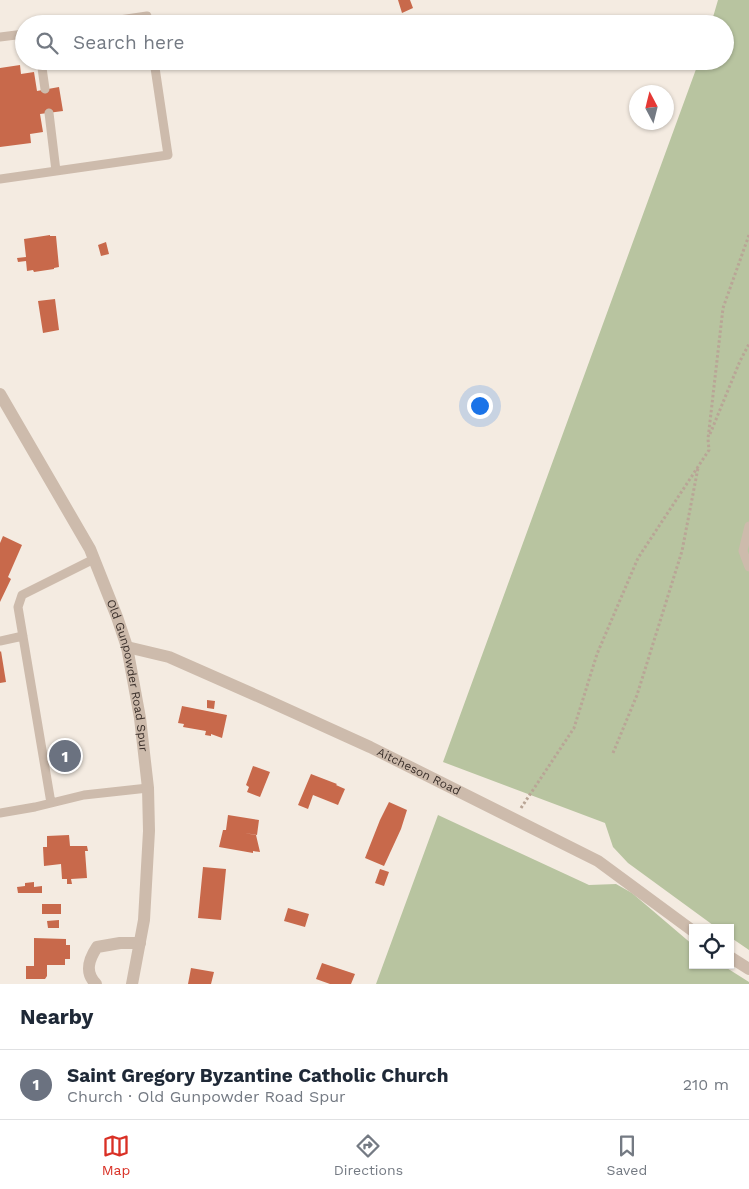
<!DOCTYPE html>
<meta charset="utf-8">
<style>
body{margin:0;font-family:"Work Sans",sans-serif;background:#f6f6f7;color:#1f2937}
.controls{position:absolute;right:15px;bottom:15px;display:grid;overflow:hidden;border-radius:0px;box-shadow:0 1px 4px #0004}
.controls button{width:45px;height:45px;display:grid;place-items:center;padding:0;border:0;border-bottom:1px solid #e0e1e3;background:#fff;color:#1f2937;font:25px sans-serif}
.compass{position:absolute;left:629px;top:85px;width:45px;height:45px;border-radius:50%;background:#fff;box-shadow:0 1px 4px #0004;rotate:353deg}
.you{position:absolute;left:479px;top:405px;width:18px;height:18px;margin:-12px;border:4px solid #fff;border-radius:50%;background:#1a73e8;box-shadow:0 0 0 8px #1a73e833}
.badge{display:grid;place-items:center;width:32px;height:32px;border-radius:50%;background:#d93025;color:#fff;font-size:16px;font-weight:700}
.pin{position:absolute;translate:-50% -50%;border:2px solid #fff;box-shadow:0 1px 5px #0006}
.list{margin:0;padding:0;list-style:none}
h2{display:flex;justify-content:space-between;align-items:center;height:65px;margin:0;padding:0 20px;font-size:21px}
h2 small{font-size:16px;font-weight:400;color:#747a83}
.list li{display:grid;grid-template-columns:32px 1fr auto;gap:15px;align-items:center;box-sizing:border-box;height:70px;padding:0 20px;border-top:1px solid #e0e1e3}
.list b{display:block;font-size:19px;white-space:nowrap}
.list p{margin:0;font-size:16px;white-space:nowrap;color:#747a83}
.list em{font-size:16px;font-style:normal;color:#747a83}
.icon{flex:none;width:28px;height:28px;fill:none;stroke:currentColor;stroke-width:2;stroke-linecap:round;stroke-linejoin:round}
.map{position:relative;flex:none;width:749px;height:984px;overflow:hidden}
.search{position:absolute;background:#fff;box-shadow:0 1px 4px #0004;left:15px;right:15px;top:15px;height:55px;display:flex;align-items:center;gap:12px;box-sizing:border-box;padding:0 18px;border-radius:28px;color:#747a83;font-size:19px}
.sheet{height:135px;background:#fff}
nav{display:flex;justify-content:space-around;align-items:center;box-sizing:border-box;height:70px;border-top:1px solid #e0e1e3;background:#fff;font-size:14px;color:#747a83}
nav a{display:grid;justify-items:center;gap:2px}
nav .on{color:#d93025}
.map>svg:first-child{display:block}
.green{fill:#b8c4a0}
.building{fill:#c8694b}
.lines{fill:none;stroke-linecap:round;stroke-linejoin:round}
.path{stroke:#b9a596;stroke-width:3;stroke-dasharray:2.5 2.5;stroke-linecap:butt}
.lane{stroke:#cdbbac;stroke-width:9}
.street{stroke:#cdbbac;stroke-width:12}
.labels{text-anchor:middle;dominant-baseline:central;stroke-width:4;stroke-linejoin:round;paint-order:stroke}
.street-label{font-size:12px;fill:#3b302b;stroke:#fbf5ee}
</style>
<div class="map">
<svg width="749" height="984" viewBox="0 0 749 984">
<rect width="100%" height="100%" fill="#f4ebe1"/>
<!-- green -->
<path class="green" d="M718,0h31v950l-19,-13v-9h-13l-89,-65 -15,-16 -8,-24 -162,-61 256,-701h26v-37h-14z
M438,815l151,70 27,-1 16,9 61,52v20h29l27,17v2h-373z"/>
<!-- building -->
<path class="building" d="M398,0h12l3,8 -11,5z
M20,65l1,9 13,-2 3,19 22,-4 4,24 -23,3 3,18 -13,2 1,9 -31,4v-79z
M50,235v1h6l3,31 -5,1v1l-20,3 -1,-2 -6,1 -1,-10 -8,1 -1,-4 9,-1 -2,-18z
M106,242l3,12 -8,2 -3,-11z
M55,299l4,31 -16,3 -5,-32z
M3,536l19,9 -14,32 3,2 -11,23v-59z
M1,651l5,31 -6,1v-31z
M207,700l8,1 -1,8 -7,-1z
M182,706l45,9 -5,23 -11,-4v2l-6,-1 1,-4 -23,-4 1,-3 -6,-1z
M253,766l17,6 -10,25 -13,-5 2,-5 -3,-2z
M311,774l26,10 -1,1 9,4 -7,16 -25,-10 -5,14 -10,-4z
M389,802l18,8 -6,19 -17,37 -19,-8 15,-38z
M228,815l31,5 -2,15 -13,-2 12,2 4,17 -7,-1v2l-34,-6 4,-17h3z
M69,835l1,11h17l1,5h-3l2,27 -16,1 1,5h-5v-5h-5l-1,-15 -17,2 -1,-19h4v-11z
M203,867l23,2 -5,51 -23,-2z
M380,869l9,3 -5,14 -9,-3z
M34,882v5l8,-1v7h-24l-1,-6 8,-1v-3z
M42,904h19v10h-19z
M288,908l21,6 -4,13 -21,-6z
M59,920v8h-11l-1,-7z
M34,938l32,1v6h4v14h-5v6h-18v11l-2,3h-19v-13h8z
M322,963l33,11 -4,10h-21l-14,-5z
M191,968l23,4 -3,12h-23z"/>
<g class="lines">
<!-- path -->
<path class="path" d="M710,434l30,-73 9,-17
M613,753l24,-58 45,-144 16,-83
M521,808l53,-80 23,-74 41,-96 71,-108 -1,-11 15,-131 26,-73"/>
<!-- lane -->
<path class="lane" d="M92,24l55,-8 2,8
M0,37l24,-3
M41,61l4,28
M49,113l7,58
M0,179l168,-24 -14,-94
M749,526l-6,25 6,16
M0,641l23,-5
M51,803l-33,-196 4,-12 72,-36
M0,813l35,-6 49,-12 64,-7"/>
<!-- street -->
<g class="street">
<path id="s1" d="M0,394l90,155 27,68 10,30 13,71 8,70 1,43 -5,89 -12,64"/>
<path id="s2" d="M127,647l42,10 93,41 108,49 228,114 95,70"/>
<path d="M730,957l19,12"/>
<path d="M96,984c-12,-12 -7,-25 1,-37l23,-4h20"/>
</g>
</g>
<g class="labels">
<!-- street labels -->
<g class="street-label">
<text stroke="none"><textPath href="#s1" startOffset="312">Old Gunpowder Road Spur</textPath></text>
<text stroke="none"><textPath href="#s2" startOffset="318">Aitcheson Road</textPath></text>
</g>
</g>
</svg>
<div class="controls">
<button><svg class="icon" aria-label="locate" viewBox="0 0 24 24"><circle cx="12" cy="12" r="6"/><path d="M12 2v4M12 18v4M2 12h4M18 12h4"/></svg></button>
</div>
<svg class="compass" viewBox="-18 -18 36 36"><path d="M0-13l5 13h-10z" fill="#e53935"/><path d="M0 13l5-13h-10z" fill="#747a83"/></svg>
<div class="you"></div>
<div class="pin badge" style="left:65px;top:756px;background:#6b7280">1</div>
<div class="search"><svg class="icon" aria-label="search" viewBox="0 0 24 24"><circle cx="10" cy="10" r="6"/><path d="M15 15l6 6"/></svg>Search here</div>
</div>
<section class="sheet">
<h2>Nearby<small></small></h2>
<ul class="list">
<li><span class="badge" style="background:#6b7280">1</span><div><b>Saint Gregory Byzantine Catholic Church</b><p>Church · Old Gunpowder Road Spur</p></div><em>210 m</em></li>
</ul>
</section>
<nav>
<a class="on"><svg class="icon" aria-label="map" viewBox="0 0 24 24"><path d="M3 6l6-2 6 2 6-2v14l-6 2-6-2-6 2zM9 4v14M15 6v14"/></svg>Map</a>
<a><svg class="icon" aria-label="directions" viewBox="0 0 24 24"><path d="M12 3l9 9-9 9-9-9zM9 14v-3h6M13 9l2 2-2 2"/></svg>Directions</a>
<a><svg class="icon" aria-label="saved" viewBox="0 0 24 24"><path d="M7 4h10v16l-5-4-5 4z"/></svg>Saved</a>
</nav>
